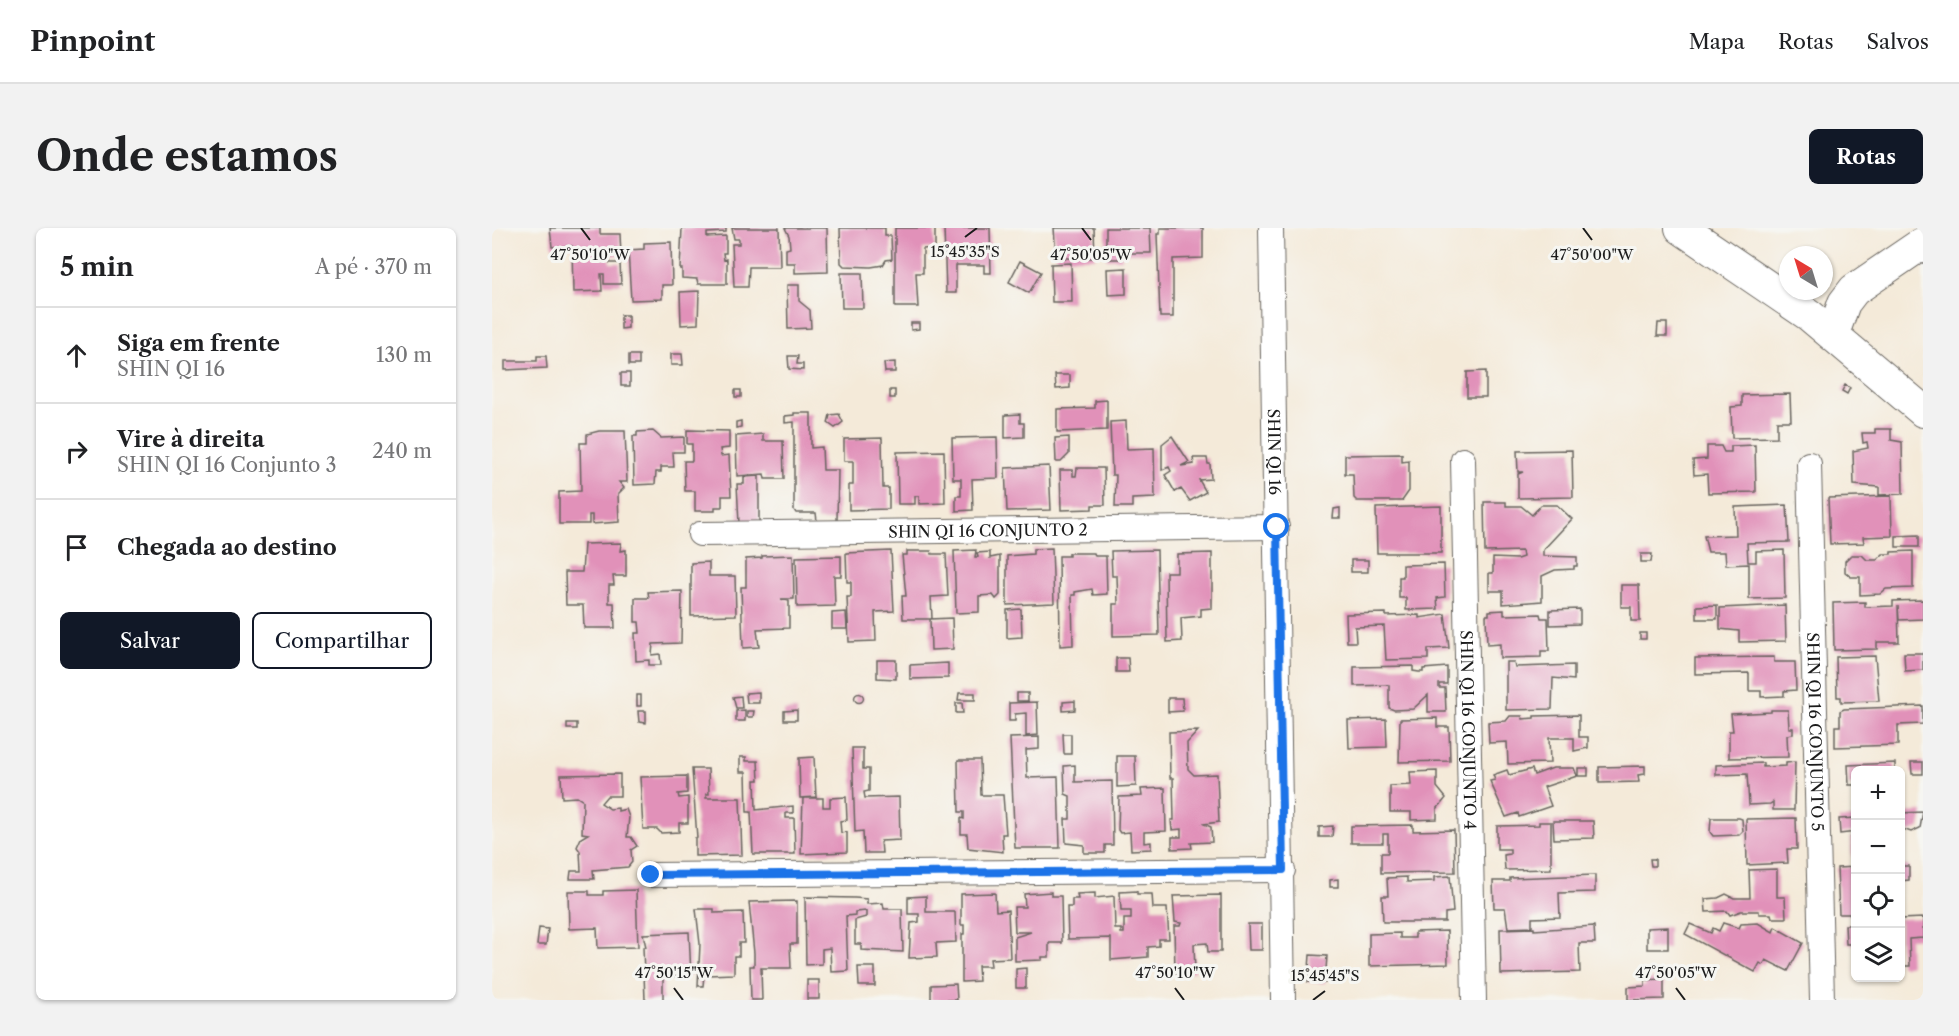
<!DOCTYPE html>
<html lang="pt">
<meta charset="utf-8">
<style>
body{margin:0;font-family:"Libre Caslon Text",serif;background:#f2f2f2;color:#202124}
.controls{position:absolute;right:18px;bottom:18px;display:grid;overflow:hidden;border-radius:9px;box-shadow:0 2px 4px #0004}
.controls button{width:54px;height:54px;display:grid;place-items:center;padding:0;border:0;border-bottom:2px solid #e0e0e0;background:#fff;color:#202124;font:30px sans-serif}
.compass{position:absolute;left:1287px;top:18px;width:54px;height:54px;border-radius:50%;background:#fff;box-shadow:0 2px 4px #0004;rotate:322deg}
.stop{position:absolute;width:18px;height:18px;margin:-14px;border:4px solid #1a73e8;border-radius:50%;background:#fff}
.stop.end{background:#1a73e8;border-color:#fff;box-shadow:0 2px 6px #0008}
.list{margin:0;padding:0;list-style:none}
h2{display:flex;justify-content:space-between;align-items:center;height:78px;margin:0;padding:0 24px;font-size:26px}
h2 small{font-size:20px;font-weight:400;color:#757577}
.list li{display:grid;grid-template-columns:39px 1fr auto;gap:18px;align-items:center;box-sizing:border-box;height:96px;padding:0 24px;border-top:2px solid #e0e0e0}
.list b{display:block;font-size:22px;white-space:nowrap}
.list p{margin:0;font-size:20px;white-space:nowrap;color:#757577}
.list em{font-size:20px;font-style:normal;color:#757577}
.actions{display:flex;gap:12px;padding:18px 24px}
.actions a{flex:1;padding:14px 0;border:2px solid #111827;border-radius:9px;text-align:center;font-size:21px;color:#111827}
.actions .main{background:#111827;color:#fff}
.icon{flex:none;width:33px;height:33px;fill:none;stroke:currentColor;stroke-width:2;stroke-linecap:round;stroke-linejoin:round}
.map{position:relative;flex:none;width:1431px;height:772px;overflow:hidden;border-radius:9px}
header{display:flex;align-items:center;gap:36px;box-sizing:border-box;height:84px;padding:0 30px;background:#fff;border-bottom:2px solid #e0e0e0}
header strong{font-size:28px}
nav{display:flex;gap:33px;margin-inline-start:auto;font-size:21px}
.intro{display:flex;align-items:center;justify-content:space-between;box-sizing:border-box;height:144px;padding:0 36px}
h1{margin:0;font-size:42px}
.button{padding:15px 27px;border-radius:9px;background:#111827;color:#fff;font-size:21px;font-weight:700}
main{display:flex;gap:36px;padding:0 36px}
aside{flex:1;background:#fff;border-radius:9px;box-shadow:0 2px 4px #0004}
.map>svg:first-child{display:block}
.building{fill:#e191b9}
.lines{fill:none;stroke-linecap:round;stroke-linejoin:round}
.minor-casing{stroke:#68645e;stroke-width:26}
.major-casing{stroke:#68645e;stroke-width:34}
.minor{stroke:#fff;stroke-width:24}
.major{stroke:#fff;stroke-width:32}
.route{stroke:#1a73e8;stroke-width:8}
.ticks{fill:none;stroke:#1c1c1c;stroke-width:2}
.labels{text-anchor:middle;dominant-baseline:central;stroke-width:6;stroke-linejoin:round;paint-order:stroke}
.street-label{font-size:16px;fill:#1c1c1c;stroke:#f6f6f2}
.ticks-label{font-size:15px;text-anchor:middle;fill:#1c1c1c;stroke:#f6f6f2;stroke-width:6;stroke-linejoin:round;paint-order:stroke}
</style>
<header>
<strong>Pinpoint</strong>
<nav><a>Mapa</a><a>Rotas</a><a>Salvos</a></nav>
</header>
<div class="intro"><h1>Onde estamos</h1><a class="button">Rotas</a></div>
<main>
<aside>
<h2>5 min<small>A pé · 370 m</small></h2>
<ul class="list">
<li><svg class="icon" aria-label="ahead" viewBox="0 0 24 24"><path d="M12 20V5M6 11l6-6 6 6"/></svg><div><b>Siga em frente</b><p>SHIN QI 16</p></div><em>130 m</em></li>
<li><svg class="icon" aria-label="right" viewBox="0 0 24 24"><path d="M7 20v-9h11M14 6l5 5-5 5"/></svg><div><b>Vire à direita</b><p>SHIN QI 16 Conjunto 3</p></div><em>240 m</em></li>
<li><svg class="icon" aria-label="arrive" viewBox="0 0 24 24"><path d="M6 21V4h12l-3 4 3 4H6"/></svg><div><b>Chegada ao destino</b></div></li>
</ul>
<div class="actions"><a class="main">Salvar</a><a>Compartilhar</a></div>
</aside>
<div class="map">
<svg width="1431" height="772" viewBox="0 0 1431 772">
<rect width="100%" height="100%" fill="#f6f6f2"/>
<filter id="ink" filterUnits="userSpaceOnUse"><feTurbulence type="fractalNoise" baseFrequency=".0167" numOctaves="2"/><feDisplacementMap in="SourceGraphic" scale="12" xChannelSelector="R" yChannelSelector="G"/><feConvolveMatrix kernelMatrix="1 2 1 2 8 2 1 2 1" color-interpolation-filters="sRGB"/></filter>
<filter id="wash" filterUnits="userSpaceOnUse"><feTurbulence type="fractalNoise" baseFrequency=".008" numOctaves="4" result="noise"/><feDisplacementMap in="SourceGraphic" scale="24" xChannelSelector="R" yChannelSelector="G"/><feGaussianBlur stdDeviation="1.35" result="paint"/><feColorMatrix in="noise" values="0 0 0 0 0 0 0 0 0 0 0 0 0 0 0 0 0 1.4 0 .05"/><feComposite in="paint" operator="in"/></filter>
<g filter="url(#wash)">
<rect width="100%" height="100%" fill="#f4ead9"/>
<g id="blocks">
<!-- building -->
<path class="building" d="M58,0h50v6h20l1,21 -20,1v2h9v5h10l1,21h-17v-10h-3l1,17 -29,1 -1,-46 -20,1z
M190,0h44v4l-19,1v4l19,-1v17h-3l1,7 3,-1v25h-29l-1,-5 -15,-1v-9h-2z
M240,0h47l1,39h-31l-1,20h-14l-2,-43h7v-5h-5z
M293,0h42l1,44 -33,1v-10h-9v-14l4,-1 -1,-12z
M348,0h45v8h6l1,23 -6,1 -3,5 -12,2 -27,-1 -3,-3z
M403,0h40v20l-12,1v24h-7l2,34h-23z
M452,0h46l1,45h-7v-8h-28v28h-10z
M562,0h40l1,30h-39z
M614,0h44l1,25h-30l1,6h-16z
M668,0h43v30l-30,1v58h-13l-3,-83h3z
M179,14l1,43h-10v14l-31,1 -3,-50 16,-1v-6z
M528,33l21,11 -12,21 -20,-11z
M579,35l1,39h-20l-1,-38z
M634,40v26l-18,1 -1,-26z
M349,45h21l1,35h-21z
M295,57h12v16l11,9 1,18 -23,1z
M207,63l-1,33 -17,1 -1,-33z
M129,87h7v13l-7,1z
M419,95h8v6l-8,1z
M1166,95h9v13h-10z
M179,126h11l1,11h-12z
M137,127h10v10h-10z
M45,128h9l1,12 -42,2v-9h32z
M296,128h10l-1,8h6v6l-14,-1z
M403,134v10h-10l-1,-9z
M994,143v26h-19v-25z
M129,145h9v13h-9z
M563,147h15v13l-14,1z
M1353,157l5,3 -3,6 -5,-3z
M243,162h6v7h-6z
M398,162h5v8h-5z
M1298,166l1,27h-14v16l-45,1 -1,-31 11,-1v-11z
M615,172v30l-50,2v-23l38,-1v-7z
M302,185h17v35l11,-1 1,23h15l-1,51h-20l-1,-8h-20l-2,-3v-88l-9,1v-7l9,-1z
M347,186l4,8 -8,6 -7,-5 2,-8z
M528,186v9h4v14l-19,1v-23z
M249,193v6l-5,1v-6z
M634,193l1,28 27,-1 1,50 -23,1v8h-17l1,-32h-4l-2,-53z
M1383,201h16v11l11,2 1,52 -24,1v-8l-25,-2 -1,-34 15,-3 -1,-6 -4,1 -1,-10h13z
M195,202l42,1v17l-9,1 1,7 8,-1 2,41h-9v11h-7v4h-20v-20h-10l-1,-30h8v-17h-5z
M107,203h26l2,51h-8l5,6 -6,6 1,28 -27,2v-9h-3v9h-30v-32l22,-1 -1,-48h7v-9z
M161,203l8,7 23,-1v15h-11l1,15h-13v5h-5l-1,12 -21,1 -1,-49h4v-4z
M271,206v7h20l1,38h-19l-1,-5 -27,2 -1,-40z
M680,208l17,26 -8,4 13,-2 -1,-6h14l1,6h2l1,15 -12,1 7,12 -16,9 -9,-12 -6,3 -10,-17 6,-4 -2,-4 -7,3v-26z
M505,209l1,41 -26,1 1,31 -17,1v-15h5v-17h-8l-1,-41z
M577,209v17l-8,8h-5l-1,-24z
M390,210l1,50h6v21l-40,1v-25h4v-24h-9v-22z
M1263,217l1,47 -48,1 -1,-19 -13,1 -1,-15 14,-1v-13h14l3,6h7v-6z
M1080,222l1,47 -55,1v-24l5,-2h-5l-1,-21z
M452,223l1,52 -26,1v-8h-4v8h-17l-1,-52z
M910,226v8l7,-1v30l-7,10h-45l-3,-3 -1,-24h-8v-19z
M557,238l2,44 -44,1 -2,-43z
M585,240h27l1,37h-13v4l-31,1 -1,-40h13v6h3z
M267,248v48h-20l-2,-40h7v-7z
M1399,268l1,40 -29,1 1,6 -34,1 -2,-46z
M992,274h22v4h15l11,9 9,-10h16l15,14 -29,31v6l34,1v9h-3v3l-19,1 -13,6v25l-39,3v-13h-14v-18h4v-15l24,1 6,-2 -1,-6 -37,1z
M1295,277l2,37 -42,1 1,19h8v-11l28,-1 1,48 -36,1v-35l-23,1 -1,-13h-17l-4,-16 32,-1 -1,-28z
M949,278v47h-64l-1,-45z
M848,280v10h-7l1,-9z
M1427,307v12h-23v-11z
M129,315l-1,8 6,-1v26h-13l1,9h-5v18h5l1,25h-31l-1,-23h-17l-1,-33h17l2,-28z
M560,320l2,55 -47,2v-49l26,-2v-5z
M484,322l-1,7h3l-1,-4 13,-1v6l10,-2v39l-4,4 -3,-4 -14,1v16l-23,1 -2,-62z
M665,322l2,85 -46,1v-32h5l-1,-28h-5l-1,-25z
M399,323l3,60 -19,1 1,29 -27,1 -2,-45h4v-15h-4l-1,-29z
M415,323h24l1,3h14l2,42 -17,1 1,22h-29l-1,-23h4l-4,-41h5z
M1421,323v37l-27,1 -6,5 -20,1v-18h-9l-6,-5v-11l6,-6h11l5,5h10l6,-6h8v-2z
M577,325h25l1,3h11l1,38 -14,1 -1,-6 -17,3v3h-3l1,50 -13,1 -1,-90h10z
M720,325v55l-11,1v7l-20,2 1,23 -15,1 -1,-70h11v-18z
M1149,326h11l-1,8h-10z
M301,327l1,44h-13l8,2v27l-32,1 2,18 -16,1 -2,-61h5v-28l16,-1v-2z
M349,328v20h-7l1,30 -38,1 -1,-50z
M859,332h17v12h-17z
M217,334v14h26l1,39 -45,1v-53z
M952,336l1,33 -8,1 1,11 -32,1v-12h-7v-21h4v-12z
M1129,357h18l1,36h-9v-14h-10z
M190,363l-1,52 -28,1 -1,11 8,-1 1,11h-12v-5l-13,1 -1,-28h5l-1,-11h-4v-24h14l-1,-6z
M1431,372v19l-24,1 -1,-14 1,36h-22v7l-43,1 -1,-47 32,-1v5l28,-1v-5z
M1225,377v14h-20v-13z
M1293,377l1,36 -47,1v-11l-19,-2v-21z
M529,381l1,28 -15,1v-28z
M1088,381v15l-30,1v-15z
M1012,382v5l36,-1 1,4h7l1,33h-8v6l-41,1v-14l-13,1 -1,-30h3v-4z
M354,384l1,17h-15v-16z
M894,385v3l33,-1v3l26,-4 4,34 -21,1v10l-42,1 -2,-34 -29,1 1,15h-9l-1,-28z
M460,390l1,31 -22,1 -1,-31z
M1148,405h6v6h-6z
M1412,425h19v17l-18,1z
M1383,428l4,45 -38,1v-5h-4l-1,-40z
M1282,429v5h21l1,28 -12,1v5l-23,1v-6h-12v-18l-54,1v-16z
M624,430h12l1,14h-13z
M385,432h19v19l-19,-1z
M1014,434h8l1,5 59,-2v15l-21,-2 -1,31 -46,1z
M456,435v15l-38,1v-14z
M921,438v5l6,1h4v-3l24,-2v17h-8v4h6l1,24h-18v-17l-15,14 -19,1 -5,-2v-23l-35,1v-19z
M267,464v11h-12l-1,-10z
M467,465h16v7h-17z
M525,465h11v8h-11z
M362.5 470a4.5 4.5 0 1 1 9 0a4.5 4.5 0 1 1-9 0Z
M145,467h4v11h-4z
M249,468l1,12h-6l-3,-11z
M676,470h14l1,13 -15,1z
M583,473v9l-12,1v-9z
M545,474l1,33 -12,1v-23l-11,1v7h-6v-18z
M464,475h6l1,10h-7z
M1431,478v18l-25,1v20l-63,2v-21h5v-15l4,-2z
M253,482v11h-9v-10z
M305,482v10h-13v-9z
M1279,482h17l1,18h4v6l-6,1 1,22 -59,1v-27h4l-2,-17 40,-2z
M146,483h8v12l-7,-1z
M255,483h7l-1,6h-6z
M1087,487v22h9v11l-14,3v-13h-25l1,25 -42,1 -1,-22 -18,1 -1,-21 18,-1 4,-5h12l1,3 11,-1v-2z
M945,490v9h12l1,34 -51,1 1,-43z
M894,491l1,28 -38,1 -1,-28z
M75,495h10v6h-10z
M706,503l-11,12 1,26 6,6 23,-1 2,48 -15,2 7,3 1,15 -21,1 1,5 -20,1v-12h9v-8l-9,1 -1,-10h3l-1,-42h-3l-1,-46z
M571,506h8v20h-7z
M547,509v12l-13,1 1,28 31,-1 2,71h-45l-5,-110z
M360,520h11v21h6v22l-5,1 1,6 34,-1 1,43 -19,1 1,12h-18l-1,-22 -8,1z
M625,528h18l1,30 -19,1z
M248,529h6v4h12l1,19h-4l1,30 37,-4v7h-7v5h8l1,36h-42l-2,-42h-4l-1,-40h-6z
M322,529l2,40 -16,1 -1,-40z
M466,532h22l1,35h22l3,39h-4l1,18 -35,-4 -1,-14h-6v-16l3,1v-7h-5z
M1303,534l-1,48h-21v-8l-3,2 -21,1 -2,-31 -31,1v-10l47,-2v4l23,-1v-3z
M1419,534h12v12h-11z
M1403,535v7h-39v15h-7l-1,-20z
M583,537v17l37,-1 1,64h-8v8h-21v-8l-18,-2 -1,-24h5v-23l-5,-2 -1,-28z
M1153,538v8l-7,1 1,7 -40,1v-16z
M1061,540h21l3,8 -33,11 7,19 -32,11 -1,-4 -12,4 -16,-36 5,-1 -2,-5 14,-5 2,5 23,-6 2,6z
M1086,540h10v8h-10z
M200,541h16l1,25h-3v4h34l2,57 -47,1v-18h2z
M945,543v16l9,11 -9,11v10l-26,1v-8h-21v-26l21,-1 -1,-13z
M128,546v22h-13l-6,7 9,6 8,-1v3l8,-2 3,8 -2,20h4l6,9 -6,4 1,12 -4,5 -35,3 1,9h-24l1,-8h10l-1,-20 -3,-4 4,-9 7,-4 -6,-1 1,-32 -6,-4 -15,1 -1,-23z
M195,548v17l-9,1 1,4 9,-1v26h-9v9l-18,1 -4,-4h-14l-3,-52z
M673,560l1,43 -22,1v11l7,-1v7l-20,1 -1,-18 -10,1 -2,-3 1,-33 23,-1 -1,-7z
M354,569l1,23 -7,1 1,12 6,-1v20l-46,2 2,-56h20v9h7v-9z
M1431,584l-3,16 -9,4 -11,-4v-15z
M1219,590h28l3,1 1,12 -4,4 -26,1 -3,-4z
M1304,590l1,31h-10l1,14 -41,2 -1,-46z
M1364,590v14l-16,2 -1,-15z
M1061,593h40l1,17 -40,1z
M1047,594h12v47l-46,1 -1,-15 6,-1v-5h-13v-23l42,-1z
M921,597v6l41,-1 1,42 -74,1v-20h7v-19h-5v9h-32v-17z
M841,598l-1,11h-13v-10z
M1359,610h5v19h-4z
M1158,631h5v7h-4z
M1408,638h9v14l-9,1z
M1364,639v47h-17l-2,-46z
M1285,641v28h8l1,21h-14l-1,-4h-12v-3h-18l-11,4 -3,-4 -21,1 -1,-13 13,-1 8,-4 8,4h16l-1,-28z
M1103,647v17l-36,1 1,24 -28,1v9l-24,1 -3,-20h-11l-1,-27h17v-3z
M958,648l3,36 -8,1v9h-62l-1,-26h6l-1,-18 20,-1v5l27,-1v-4z
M846,651v8h-8v-7z
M144,662l2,57 -40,1 -1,-20 -28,1 -1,-38h21v4h14v-4z
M645,663v3h15l1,14h14l2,31h-10v7l-11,1v10l-37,3v-22l-43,1 -1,-32h5v-8h6l-1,-5 18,-1v5l19,-2 1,33h6v4h3v-14h7v-8h-10l-1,-19z
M559,664v4h10l1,47h-13v14h-7v3l-27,1v-24l16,-5h-16l-1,-25h11l-1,-13z
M503,665l1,18 12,-1 2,48 -20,1 1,7h-13l1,15 -17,1v-48h2v-9h-3v-31z
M729,667v57h-13l-1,-9 -13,1 1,28 -20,1 -1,-47h6l1,-3 -6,-1 -2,-26z
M434,668v16h29l1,30 -20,1 1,14 -28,1 2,-35 8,-1v-8h-11v-17z
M313,669l50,1 12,1v5l16,-1 1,6h18l1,43 -42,-2v-6h-6v-24l11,-3v-6l-11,1v3l-9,1 2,55 -17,1 -1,-24 -8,1v15l-16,1z
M305,673v43h-7l1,24h-30l1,32h-11l-1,-34h4v-13l-5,-51z
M204,681h18v4l29,-1 1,31h-5v13h-5v18l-26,1v-5h-8v5h4l-1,11h-5l2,-42z
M1431,690v20l-14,1 1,27h-10v-47z
M1231,695l16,5 2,-4 17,-1 15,9 2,-5 28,16 -15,28 -22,-11 -3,5 -3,-2 -5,9 -70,-38 5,-10 21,9 2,-5 6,3z
M756,696h14v26h-13z
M1353,697h11v19h-10z
M1102,698l1,17h-16l1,29 -79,2 -1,-45 34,-1v2z
M1176,699v22h-21v-21z
M47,700l9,1 -2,16h-9z
M955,703l1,33 -79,2v-32l31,-1v5h15v-6z
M197,704l2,44 -28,1v23h-18l-2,-53h3l-3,-13z
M818,727l17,1 -2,27 -17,-1z
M366,739h17v19h-16z
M534,740v20h-10v-19z
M1172,751v20l-36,1v-13l17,-1v-6z
M315,752h12v19h-12z
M464,756l1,16h-26v-15z"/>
</g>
</g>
<g filter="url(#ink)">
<use href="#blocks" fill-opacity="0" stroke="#68645e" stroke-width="1.5"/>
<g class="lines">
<defs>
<g id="minor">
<path id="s1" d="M779,0l12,772"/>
<path id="s2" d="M971,232l11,540"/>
<path id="s3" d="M1317,236l13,536"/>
<path id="s4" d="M208,306l577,-7"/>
<path d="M159,647l632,-5"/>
</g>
<path id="major" d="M1189,0l128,87 114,96
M1341,106l11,-31 10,-13 69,-47"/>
</defs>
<!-- minor casing -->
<use href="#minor" class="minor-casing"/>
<!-- major casing -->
<use href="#major" class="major-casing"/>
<!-- minor -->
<use href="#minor" class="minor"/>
<!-- major -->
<use href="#major" class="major"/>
</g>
</g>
<g class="lines" filter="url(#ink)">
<!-- route -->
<path class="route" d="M159,647l632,-5 -6,-343"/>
</g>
<!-- ticks -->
<path class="ticks" d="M89,0l9,12M590,0l9,12M1091,0l9,12M473,9l12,-9M182,760l9,12M683,760l9,12M1184,760l9,12M821,772l12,-9"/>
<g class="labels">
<!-- street labels -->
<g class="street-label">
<text stroke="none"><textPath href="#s1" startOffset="224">SHIN QI 16</textPath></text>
<text stroke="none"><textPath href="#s4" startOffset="288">SHIN QI 16 CONJUNTO 2</textPath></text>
<text stroke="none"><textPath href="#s2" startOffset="270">SHIN QI 16 CONJUNTO 4</textPath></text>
<text stroke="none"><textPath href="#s3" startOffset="268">SHIN QI 16 CONJUNTO 5</textPath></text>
</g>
</g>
<g class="ticks-label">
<text x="473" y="29">15°45'35"S</text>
<text x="98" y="32">47°50'10"W</text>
<text x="599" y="32">47°50'05"W</text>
<text x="1100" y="32">47°50'00"W</text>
<text x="182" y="750">47°50'15"W</text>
<text x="683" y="750">47°50'10"W</text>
<text x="1184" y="750">47°50'05"W</text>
<text x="833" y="753">15°45'45"S</text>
</g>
</svg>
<div class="controls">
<button>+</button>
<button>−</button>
<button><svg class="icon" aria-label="locate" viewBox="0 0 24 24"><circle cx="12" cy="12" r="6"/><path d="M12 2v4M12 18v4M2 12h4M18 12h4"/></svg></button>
<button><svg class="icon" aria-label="layers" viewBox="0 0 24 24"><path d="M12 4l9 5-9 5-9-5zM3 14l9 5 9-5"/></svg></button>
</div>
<svg class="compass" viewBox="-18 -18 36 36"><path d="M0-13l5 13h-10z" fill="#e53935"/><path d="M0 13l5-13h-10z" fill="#757577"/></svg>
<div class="stop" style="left:785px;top:299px"></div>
<div class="stop end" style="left:159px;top:647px"></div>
</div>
</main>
